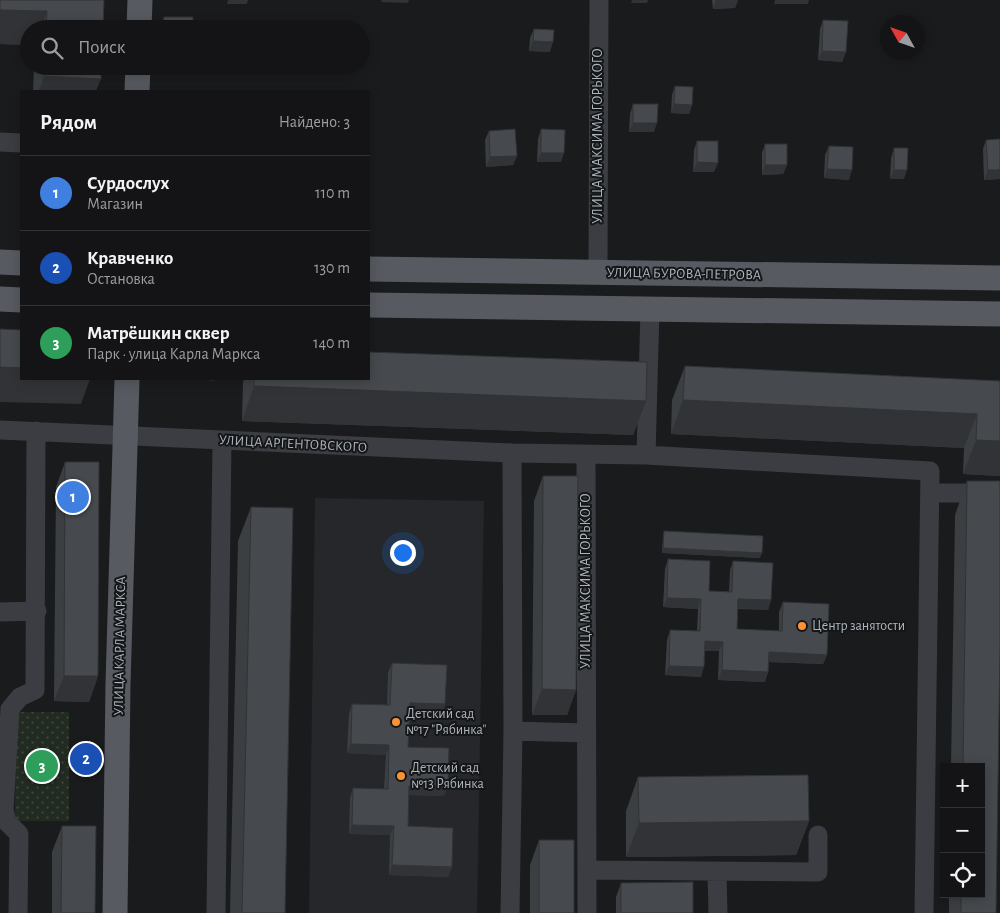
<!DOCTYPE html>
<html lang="ru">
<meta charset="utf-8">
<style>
body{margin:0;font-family:"Alegreya Sans",sans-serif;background:#212123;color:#f1f3f6}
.controls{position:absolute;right:15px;bottom:15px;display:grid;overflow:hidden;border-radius:0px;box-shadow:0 2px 12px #0003}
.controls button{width:45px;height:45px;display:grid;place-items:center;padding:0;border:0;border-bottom:1px solid #333335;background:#141416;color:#f1f3f6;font:25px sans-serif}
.compass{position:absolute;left:880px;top:15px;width:45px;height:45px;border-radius:50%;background:#141416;box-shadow:0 2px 12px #0003;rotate:310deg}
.you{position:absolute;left:402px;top:552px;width:18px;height:18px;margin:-12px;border:4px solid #fff;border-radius:50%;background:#1a73e8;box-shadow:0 0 0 8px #1a73e833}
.badge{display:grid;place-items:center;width:32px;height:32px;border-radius:50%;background:#0b8043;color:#fff;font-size:16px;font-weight:700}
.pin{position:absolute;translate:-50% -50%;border:2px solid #fff;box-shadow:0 1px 5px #0006}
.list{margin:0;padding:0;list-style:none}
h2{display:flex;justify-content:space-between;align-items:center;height:65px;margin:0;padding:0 20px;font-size:21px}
h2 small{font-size:16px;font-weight:400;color:#9d9ea1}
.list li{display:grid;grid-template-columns:32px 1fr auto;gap:15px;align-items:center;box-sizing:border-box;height:75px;padding:0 20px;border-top:1px solid #333335}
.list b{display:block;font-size:19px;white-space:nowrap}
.list p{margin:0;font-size:16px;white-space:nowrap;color:#9d9ea1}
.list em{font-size:16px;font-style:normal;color:#9d9ea1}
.icon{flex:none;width:28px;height:28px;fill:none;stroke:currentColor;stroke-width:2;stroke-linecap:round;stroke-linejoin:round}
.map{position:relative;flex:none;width:1000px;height:913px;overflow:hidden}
.search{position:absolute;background:#141416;box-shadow:0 2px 12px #0003;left:20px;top:20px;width:350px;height:55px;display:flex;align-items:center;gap:12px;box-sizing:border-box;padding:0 18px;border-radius:28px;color:#9d9ea1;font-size:19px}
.panel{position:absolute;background:#141416;box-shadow:0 2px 12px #0003;left:20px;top:90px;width:350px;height:290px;border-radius:0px}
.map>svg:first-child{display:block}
.built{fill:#26272a}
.park{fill:url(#park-dots)}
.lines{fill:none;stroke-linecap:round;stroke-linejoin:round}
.minor{stroke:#3b3d42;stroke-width:19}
.major{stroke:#575b61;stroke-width:25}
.wall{fill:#3c3f42}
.shaded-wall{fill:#313336}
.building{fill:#46494d;stroke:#313336}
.poi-dot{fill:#f99336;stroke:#151618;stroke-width:2}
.labels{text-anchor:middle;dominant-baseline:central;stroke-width:4;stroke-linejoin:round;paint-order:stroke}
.street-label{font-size:14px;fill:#acb4bc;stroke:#151618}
.poi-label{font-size:14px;fill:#acb4bc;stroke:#151618;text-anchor:start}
</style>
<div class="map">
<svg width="1000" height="913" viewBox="0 0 1000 913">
<defs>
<pattern id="park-dots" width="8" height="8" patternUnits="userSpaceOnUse" patternTransform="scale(1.25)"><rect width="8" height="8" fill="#222b22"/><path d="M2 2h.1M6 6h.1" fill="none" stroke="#3f4740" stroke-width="1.8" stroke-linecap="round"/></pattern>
</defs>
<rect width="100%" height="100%" fill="#1a1b1d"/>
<!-- built -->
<path class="built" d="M315,498l169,3 -7,412h-168z"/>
<!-- park -->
<path class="park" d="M16,712h53v109h-54z"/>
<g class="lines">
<!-- minor -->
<path class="minor" d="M0,142l21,1
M598,272l1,-272
M0,430l512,23 134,2 4,-146
M586,455l1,458
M646,455l284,16 -6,442
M931,493h69
M0,612l37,-1
M513,731l73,2
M587,870l231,2v-37
M717,873l1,40
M18,913l1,-79 -12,-12 -3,-12 6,-101 10,-12 15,-7 1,-259
M216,913l6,-472
M510,913l3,-182 -1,-278"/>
<!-- major -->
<path class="major" d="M139,29l1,-29
M137,91l1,-25
M0,262l21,1
M369,269l631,9
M0,299l21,1
M369,305l631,9
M115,913l3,-229 9,-305"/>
</g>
<!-- wall -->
<path class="wall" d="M0,0h104l-1,29h-74v16l-29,-1z
M712,0h26l-3,8 -22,1z
M164,17l29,12h-31v-7z
M823,20l23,32 -4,10 -24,-2 2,-31z
M534,29l16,23 -21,-1 1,-13z
M34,66h67l-5,25h-63z
M675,86l17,19 -3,9 -18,-1 1,-18z
M633,104l21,28h-25l1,-18z
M541,129l20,33h-24l1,-23z
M489,131l28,25 -4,9 -27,2 -1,-27z
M1000,139v40l-16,1 -1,-31 3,-9z
M697,141l17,31h-21l1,-22z
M765,144l22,21 -4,9 -21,1v-22z
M829,146l20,34 -25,-2 1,-23z
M894,148l10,31h-14l1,-21z
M685,366l315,15v95l-37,-2 1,-26 -293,-14 1,-34z
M244,379h125l277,22 -13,34 -391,-14 1,-39z
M65,462l33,214 -9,26 -35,-1 2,-214z
M543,476l33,214 -9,25h-35l2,-214z
M967,481l29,432h-47v-19h32v-127h-30l4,-252z
M251,507l34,406h-55l8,-372z
M664,531l96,27 -98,-5 1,-17z
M668,559l41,32 20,1 1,-22 3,-9 38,39 -3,10 -30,-1 -1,20 42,2v-19l4,-10 44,53 -4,9 -54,-2 -1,10 -3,10 -47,-2 1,-29h-14l-4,26 -36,-2 2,-35 3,-10 27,1 1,-22 -35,-2 2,-38z
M392,663l53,41 -3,10 -32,-1 -2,34 36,49 -35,-1 -1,31 44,41 -4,10 -59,-2 1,-40 -41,-1 1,-36 3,-10 31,1 2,-34 -39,-2 2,-39 3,-10 35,1 1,-32z
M638,777l171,44 -13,34 -170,2v-46z
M62,826l33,87h-43v-61z
M539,840l35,73h-44v-48z
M621,883l72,30h-77v-16z"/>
<!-- shaded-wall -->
<path class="shaded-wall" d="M228,0h20l-1,4h-20z
M382,0h27l-1,3 -27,-1z
M632,0h16l-1,3h-16z
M716,0h22l-3,8 -22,1z
M775,0h34l-1,4h-34z
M0,10l47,1 -6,18h-12v16l-29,-1z
M533,41l20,1 -3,10 -21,-1z
M822,51l24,1 -4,10 -24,-2z
M44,76l57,3 -5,12h-57z
M674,104l18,1 -3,9 -18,-1z
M633,123h24l-3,9h-25z
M541,153h23l-3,9h-24z
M517,156l-4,9 -27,2 4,-10z
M697,162l21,1 -4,9h-21z
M765,165h22l-4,9 -21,1z
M827,169l25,1 -3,10 -25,-2z
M894,170h13l-3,9h-14z
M988,170h12v9l-16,1z
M0,367l21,1v11h69l-9,25 -81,-2z
M195,379h19v2z
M254,386l392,15 -13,34 -391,-14z
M683,400l294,14 -13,34 -293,-14z
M976,440l24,1v35l-37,-2z
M663,548l99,5 -2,5 -98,-5z
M667,598l34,1 -3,10 -35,-2z
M738,599l33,1 -3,10 -33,-2z
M705,641l18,1 -4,9h-17z
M769,652l58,3 -4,9 -57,-2z
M669,666l35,1 -3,10 -36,-2z
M722,670l46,2 -3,10 -47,-2z
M64,676h34l-9,26 -35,-1z
M542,689l34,1 -9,25h-35z
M410,703l35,1 -3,10 -36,-2z
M351,744l38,1 -3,10 -39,-2z
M409,786l39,1 -4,9 -38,-1z
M809,821l-13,34 -170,2 13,-34z
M352,825l42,1 -4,9 -41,-1z
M392,865l60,2 -4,10 -59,-2z"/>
<!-- building -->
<path class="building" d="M0,0h104l-1,29h-57l1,-18 -47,-1z
M164,17h29v12h-30z
M823,20l25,1 -2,31 -24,-1z
M534,29l20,1 -1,12 -20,-1z
M45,66h56v13l-57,-3z
M675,86l18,1 -1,18 -18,-1z
M633,104h25l-1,19h-24z
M515,129l2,27 -27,1 -1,-26z
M541,129l24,1 -1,23h-23z
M1000,139v31h-12l-2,-30z
M697,141h21v22l-21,-1z
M765,144h22v21h-22z
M829,146l24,1 -1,23 -25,-1z
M894,148h14l-1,22h-13z
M0,329l21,1v38l-21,-1z
M369,352l278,10 -1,39 -392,-15v-7h115z
M685,366l315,15v60l-24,-1 1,-26 -294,-14z
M65,462h34l-1,214h-34z
M543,476h35l-2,214 -34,-1z
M967,481h33v169l-4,263h-35v-19h20v-127h-18z
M251,507l42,1 -8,405h-43z
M664,531l99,5 -1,17 -99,-5z
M668,559l42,2 -1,30 23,1 1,-31 40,2 -2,37 -33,-1 -1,30 45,2 1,-29 46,2 -2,51 -58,-3 -1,20 -46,-2 1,-28 -18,-1 -1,26 -35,-1 1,-36 30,1 1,-32 -34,-1z
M392,663l55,2 -2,39 -35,-1 -2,44 41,1 -1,39 -39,-1 -1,40 45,2 -1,39 -60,-2 2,-39 -42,-1 1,-37 35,1 1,-44 -38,-1 1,-40 38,1z
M808,775l1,46 -170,2 -1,-46z
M62,826h34l-1,87h-34z
M539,840h35v73h-35z
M693,882v31h-72v-30z"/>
<!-- markers -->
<g class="poi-dot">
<circle cx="802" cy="626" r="5"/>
<circle cx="396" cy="722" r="5"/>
<circle cx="401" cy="776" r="5"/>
</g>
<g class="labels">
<!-- street labels -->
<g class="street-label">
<text transform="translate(598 136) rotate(-90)">УЛИЦА МАКСИМА ГОРЬКОГО</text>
<text transform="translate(684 274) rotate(1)">УЛИЦА БУРОВА-ПЕТРОВА</text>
<text transform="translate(293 444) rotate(3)">УЛИЦА АРГЕНТОВСКОГО</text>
<text transform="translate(586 581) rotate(-90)">УЛИЦА МАКСИМА ГОРЬКОГО</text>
<text transform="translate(120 646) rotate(-89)">УЛИЦА КАРЛА МАРКСА</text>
</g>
<!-- poi labels -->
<g class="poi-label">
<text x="812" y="626">Центр занятости</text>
<text x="406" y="714">Детский сад<tspan x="406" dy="16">№17 "Рябинка"</tspan></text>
<text x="411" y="768">Детский сад<tspan x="411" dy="16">№13 Рябинка</tspan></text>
</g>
</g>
</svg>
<div class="controls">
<button>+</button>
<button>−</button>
<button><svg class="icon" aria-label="locate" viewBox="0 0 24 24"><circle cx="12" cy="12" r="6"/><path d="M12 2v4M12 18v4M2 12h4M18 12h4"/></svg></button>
</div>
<svg class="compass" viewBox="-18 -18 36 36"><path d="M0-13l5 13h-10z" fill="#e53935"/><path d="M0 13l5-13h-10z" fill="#9d9ea1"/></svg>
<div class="you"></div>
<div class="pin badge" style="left:73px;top:497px;background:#3f7fe0">1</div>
<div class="pin badge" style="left:86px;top:759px;background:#1a4fb4">2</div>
<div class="pin badge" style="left:42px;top:766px;background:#2e9e5b">3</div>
<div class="search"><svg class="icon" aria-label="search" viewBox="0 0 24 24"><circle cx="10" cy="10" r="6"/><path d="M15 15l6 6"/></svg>Поиск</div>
<section class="panel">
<h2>Рядом<small>Найдено: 3</small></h2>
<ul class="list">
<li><span class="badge" style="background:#3f7fe0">1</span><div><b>Сурдослух</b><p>Магазин</p></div><em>110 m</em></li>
<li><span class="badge" style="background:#1a4fb4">2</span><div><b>Кравченко</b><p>Остановка</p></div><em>130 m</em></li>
<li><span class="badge" style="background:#2e9e5b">3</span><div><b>Матрёшкин сквер</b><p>Парк · улица Карла Маркса</p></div><em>140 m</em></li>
</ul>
</section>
</div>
